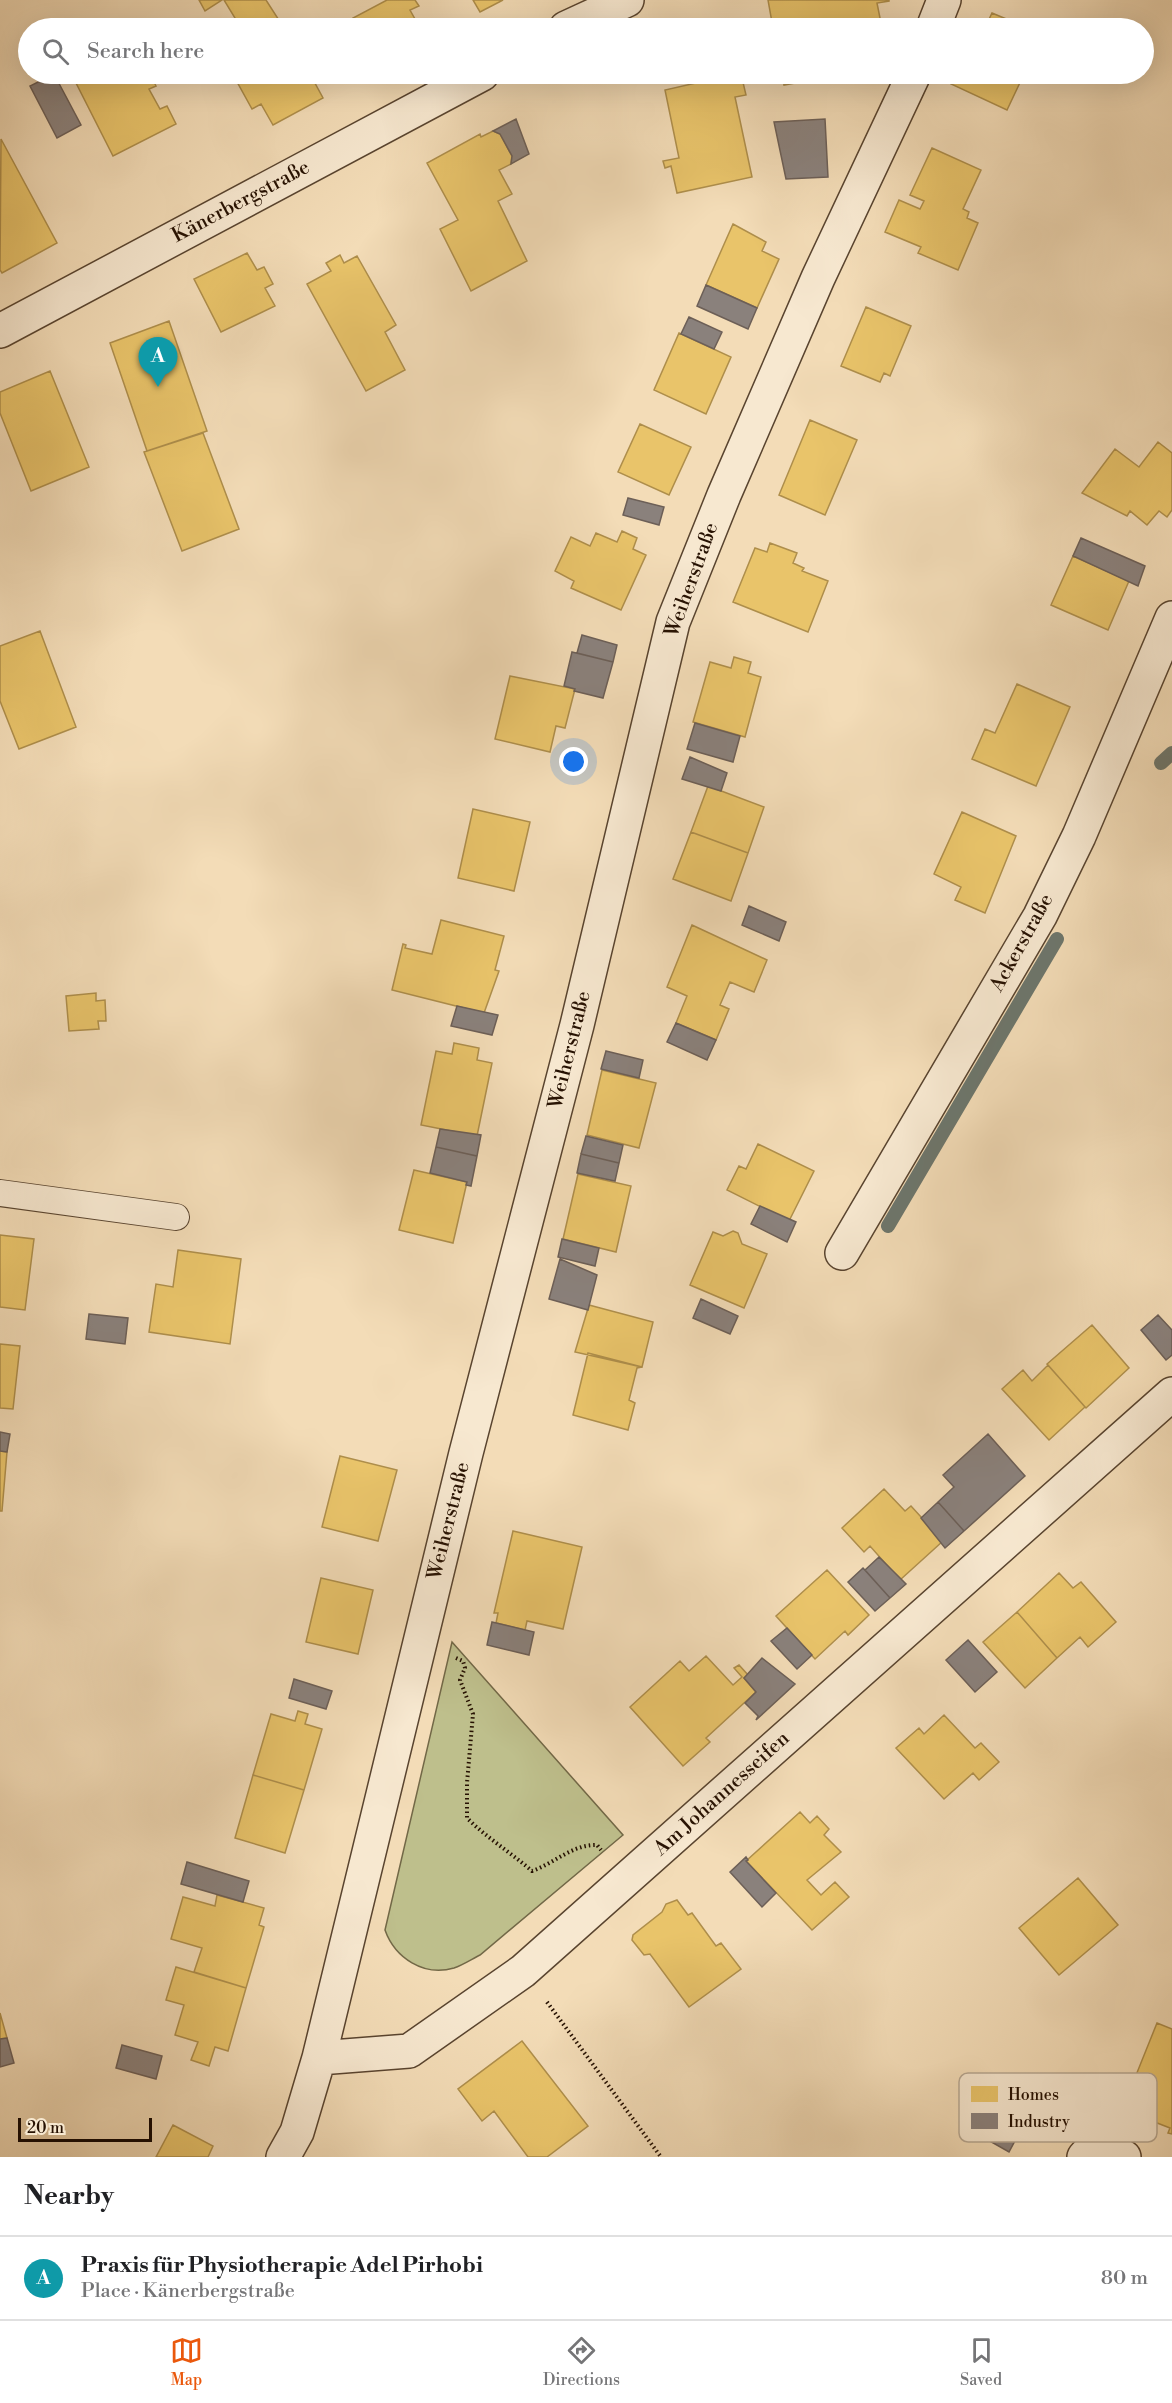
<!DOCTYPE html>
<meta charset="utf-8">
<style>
body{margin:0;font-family:"Libre Bodoni",serif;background:#f6f6f6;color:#202124}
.scale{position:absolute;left:18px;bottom:15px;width:134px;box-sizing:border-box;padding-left:6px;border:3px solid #261102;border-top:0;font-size:16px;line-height:21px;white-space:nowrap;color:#261102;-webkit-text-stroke:4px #f7e8d0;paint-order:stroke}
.you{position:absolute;left:574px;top:762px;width:21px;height:21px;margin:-15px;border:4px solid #fff;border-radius:50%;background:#1a73e8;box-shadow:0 0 0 9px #1a73e833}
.badge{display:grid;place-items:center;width:39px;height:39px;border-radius:50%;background:#ea580c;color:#fff;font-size:20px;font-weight:700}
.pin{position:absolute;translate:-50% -50px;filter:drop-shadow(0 2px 3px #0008)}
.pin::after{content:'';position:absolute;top:32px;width:21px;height:18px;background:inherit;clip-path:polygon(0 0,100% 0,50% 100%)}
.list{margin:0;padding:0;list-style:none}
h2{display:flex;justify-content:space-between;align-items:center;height:78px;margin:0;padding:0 24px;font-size:26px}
h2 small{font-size:20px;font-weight:400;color:#757577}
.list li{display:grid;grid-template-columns:39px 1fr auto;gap:18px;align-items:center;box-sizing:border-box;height:84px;padding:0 24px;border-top:2px solid #e0e0e0}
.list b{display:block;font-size:22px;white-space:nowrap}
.list p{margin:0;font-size:20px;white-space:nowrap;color:#757577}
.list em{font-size:20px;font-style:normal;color:#757577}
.icon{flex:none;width:33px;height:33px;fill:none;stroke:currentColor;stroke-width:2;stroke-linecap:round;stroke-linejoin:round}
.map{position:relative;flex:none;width:1172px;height:2157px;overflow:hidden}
.search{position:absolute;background:#fff;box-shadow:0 6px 24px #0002;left:18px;right:18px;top:18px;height:66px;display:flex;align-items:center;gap:15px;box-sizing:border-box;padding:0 21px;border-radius:33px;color:#757577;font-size:22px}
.sheet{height:162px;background:#fff}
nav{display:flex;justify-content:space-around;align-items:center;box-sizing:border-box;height:84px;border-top:2px solid #e0e0e0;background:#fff;font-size:16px;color:#757577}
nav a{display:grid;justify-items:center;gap:3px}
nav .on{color:#ea580c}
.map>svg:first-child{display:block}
.green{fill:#bebf8c;stroke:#726847;stroke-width:1.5}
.homes{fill:#e9c46a;stroke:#ae8e4b;stroke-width:1.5}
.industry{fill:#8a817c;stroke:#6c5f57;stroke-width:1.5}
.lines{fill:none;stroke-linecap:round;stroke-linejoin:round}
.stream{stroke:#6d766c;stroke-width:14}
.lane-casing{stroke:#59442f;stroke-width:28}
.street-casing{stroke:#59442f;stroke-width:36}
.path{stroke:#261102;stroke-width:4;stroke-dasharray:1.5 3;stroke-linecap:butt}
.lane{stroke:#f7e8d0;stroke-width:26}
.street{stroke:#f7e8d0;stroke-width:33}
.labels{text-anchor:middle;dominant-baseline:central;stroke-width:6;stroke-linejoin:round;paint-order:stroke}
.street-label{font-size:20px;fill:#261102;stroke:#f7e8d0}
.key{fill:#f7e8d0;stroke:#b8a892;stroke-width:1.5}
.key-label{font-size:16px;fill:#261102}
</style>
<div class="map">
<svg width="1172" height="2157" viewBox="0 0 1172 2157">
<rect width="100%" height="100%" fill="#f3dcb7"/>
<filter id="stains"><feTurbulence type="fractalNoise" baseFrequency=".00333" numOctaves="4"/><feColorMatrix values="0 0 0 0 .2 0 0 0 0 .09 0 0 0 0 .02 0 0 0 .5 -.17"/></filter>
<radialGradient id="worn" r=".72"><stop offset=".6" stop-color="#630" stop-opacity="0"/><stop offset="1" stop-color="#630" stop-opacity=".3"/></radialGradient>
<!-- green -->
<path class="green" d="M452,1642l171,193 -143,120c-8,4 -17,10 -26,13 -30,9 -59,-10 -69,-38z"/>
<!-- homes -->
<path class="homes" d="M199,0h23l-17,11z
M224,0h42l18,28h-43z
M387,0h28l4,6 -9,4 10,18h-61l-6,-10z
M473,0h30l-23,12z
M768,0h121v1l-12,2 5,25h-109z
M992,13l36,15h-43z
M79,74h71l6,12 -7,3 11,20 7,-3 9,18 -63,32 -40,-79z
M248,74h62l13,24 -50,27 -12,-21 -9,5 -16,-29z
M717,74h24l5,21 -11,2 17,80 -75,16 -6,-27 -6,2 -2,-7 16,-3 -14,-68 53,-12z
M782,74h61l-59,11z
M956,74h68l-17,36 -56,-26z
M493,131l7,3 12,22 -1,8 -12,6 13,24 -14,7 29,60 -56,30 -31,-62 18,-9 -31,-57 53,-29 1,3z
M1,139l56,104 -55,30 -2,-3z
M932,148l49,22 -18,39 6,3 -2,6 11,5 -20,47 -40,-17 3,-6 -36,-15 14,-32 21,9 4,-8 -14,-6z
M733,224l33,18 -4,9 17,8 -22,49 -51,-23z
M247,253l10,17 7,-3 9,17 -8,4 10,18 -54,26 -27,-53z
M340,255l4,8 13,-7 39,69 -11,7 20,38 -39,21 -59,-107 24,-13 -5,-8z
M866,307l45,19 -21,50 -6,-3 -4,9 -39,-16z
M169,321l38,110 -60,20 -37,-108z
M679,333l52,24 -25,57 -52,-24z
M50,371l39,96 -58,24 -31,-78v-21z
M810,420l47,20 -32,75 -46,-20z
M640,424l51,23 -22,48 -51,-23z
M203,433l36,96 -57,22 -38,-99z
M1158,442l14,11v57l-5,7 -8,-6 -12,14 -17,-14 -3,5 -45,-23 33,-44 24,18z
M622,531l15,7 -4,11 13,6 -25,55 -50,-22 3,-7 -19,-10 16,-34 19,9 6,-13 21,9z
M770,543l27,10 -4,10 11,5 -2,3 26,10 -20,51 -75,-30 22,-54 12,4z
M1073,556l56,25 -21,49 -57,-25z
M40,631l36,96 -57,22 -19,-48v-55z
M734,657l17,5 -3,11 13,4 -16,60 -52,-15 17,-60 21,6z
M510,676l65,13 -10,39 -9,-2 -6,26 -55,-13z
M1017,684l53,23 -34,79 -64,-27 13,-30 10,4z
M708,786l56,21 -16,46 -57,-21z
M473,809l57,13 -16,69 -56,-13z
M962,812l54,24 -31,77 -30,-13 6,-13 -27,-13z
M691,832l57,21 -17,48 -58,-22z
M441,920l63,16 -9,34 4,1 -15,42 -92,-23 11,-46 3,1 -1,3 27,6z
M692,925l75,35 -13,32 -24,-10 -10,23 9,4 -13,31 -40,-17 11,-27 -20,-9z
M96,993v8l9,-1 1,21h-8l1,8 -30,2 -3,-35z
M454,1043l25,5 -2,12 15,3 -15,73 -56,-11 15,-74 16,3z
M602,1070l54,13 -17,65 -52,-13z
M758,1144l56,27 -25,50 -62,-31 12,-24 7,3z
M414,1170l53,12 -14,61 -54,-13z
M578,1174l53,12 -15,66 -53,-13z
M733,1231l5,2 4,11 25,10 -23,54 -54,-23 23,-53 10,4z
M0,1235l34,4 -9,71 -25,-3z
M178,1250l63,9 -11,85 -81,-12 7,-48 17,3z
M589,1305l64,17 -11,45 -67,-15z
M1092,1325l37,43 -43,40 -39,-44z
M0,1344l20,2 -7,63 -13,-1z
M588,1353l54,14 -5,1 -8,32 6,3 -7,27 -55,-15z
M1048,1365l37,42 -36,33 -47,-51 21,-19 9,11z
M0,1451l7,1 -5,59h-2z
M340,1456l57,14 -19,71 -56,-14z
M884,1489l21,22 6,-5 32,35 -43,39 -30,-34 -6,6 -22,-24z
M513,1531l69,16 -19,82 -36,-8 -2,9 -29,-7 2,-10h-4z
M827,1570l42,45 -21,20 -3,-4 -30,28 -39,-43z
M1059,1573l14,15 8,-6 35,40 -28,25 -8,-10 -23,21 -40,-46z
M321,1578l52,12 -15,64 -52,-12z
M1017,1612l40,46 -32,30 -42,-46z
M706,1656l27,29 9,-8 -8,-9 5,-3 9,10 -4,3 12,14 -50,46 4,4 -27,24 -53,-59 50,-46 9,10z
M298,1711l10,3 -3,10 17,5 -18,61 -51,-15 18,-61 24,7z
M944,1715l31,33 6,-5 18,19 -20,18 -6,-7 -29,26 -48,-51 23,-20 5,6z
M253,1775l51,15 -19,63 -50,-15z
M800,1812l10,11 7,-7 12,13 -5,6 17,17 -34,28 14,15 14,-13 14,15 -37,33 -66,-69z
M1078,1878l40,47 -59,50 -40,-47z
M217,1895l47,13 -5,17 5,2 -18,61 -52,-16 8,-24 -31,-9 12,-42 32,9z
M677,1900l11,15 4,-2 24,33 5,-3 20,26 -52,38 -39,-53 -6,1 -12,-15 1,-5 29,-23 4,-8z
M176,1967l70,21 -18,63 -13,-4 -6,19 -18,-6 7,-18 -23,-7 9,-30 -18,-5z
M0,2013l7,25 -7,1z
M1157,2023l15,6v105l-4,-1 2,-5 -18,-7 1,-4 -29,-12z
M522,2041l66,85 -41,31h-19l-34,-46 -12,10 -24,-32z
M173,2125l40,21 -5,11h-52z"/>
<!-- industry -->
<path class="industry" d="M54,74l27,51 -24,13 -27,-52z
M516,119l13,35 -18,10 1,-8 -12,-22 -7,-3z
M825,119l3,58 -42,2 -12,-57z
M706,285l51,23 -9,21 -51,-23z
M689,317l33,15 -8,17 -33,-15z
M628,498l36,9 -5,18 -36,-10z
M1081,538l64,28 -7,20 -65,-30z
M582,635l35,10 -4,17 -36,-9z
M572,652l41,10 -10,36 -29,-7 1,-2 -11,-3z
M695,723l45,13 -7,26 -46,-13z
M690,757l37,16 -6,18 -39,-12z
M749,906l37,16 -7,19 -37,-16z
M457,1006l41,9 -6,20 -41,-9z
M676,1023l40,17 -9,20 -40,-18z
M606,1051l37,9 -4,18 -38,-9z
M440,1129l41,6 -4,21 -41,-9z
M586,1136l37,9 -4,18 -38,-9z
M436,1147l41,9 -6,30 -5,-1 1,-3 -37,-9z
M581,1154l38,9 -4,18 -38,-8z
M760,1206l36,16 -9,20 -36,-18z
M562,1239l37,9 -4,18 -37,-9z
M560,1259l37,16 -9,35 -39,-11z
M701,1299l37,17 -8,18 -37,-16z
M89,1314l39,4 -3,26 -39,-5z
M1158,1315l14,15v25l-6,5 -25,-30z
M0,1432l10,2 -3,18 -7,-1z
M988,1434l37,42 -61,55 -26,-29 16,-15 -11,-12z
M938,1502l26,29 -19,17 -24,-30z
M879,1557l27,27 -16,14 -25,-28z
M863,1568l27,30 -15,13 -27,-29z
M492,1622l42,10 -5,23 -42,-10z
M787,1628l25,27 -15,14 -26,-28z
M968,1640l29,32 -22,20 -29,-32z
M762,1658l33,26 -39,36 2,-4 -13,-13 11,-11 -12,-14z
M294,1679l38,12 -6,18 -37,-11z
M746,1857l2,3 -2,1 30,32 -14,14 -32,-35z
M187,1862l62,19 -6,21 -62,-18z
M7,2038l7,25 -14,4v-28z
M122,2045l40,11 -6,23 -40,-11z
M1002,2092l30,17 -23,43 -30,-17z"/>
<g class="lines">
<!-- stream -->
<path class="stream" d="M1161,763l11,-10
M888,1226l169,-287"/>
<defs>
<path id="lane" d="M0,1193l176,24"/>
<path id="street" d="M566,28l61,-28
M933,28l11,-28
M0,331l482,-257
M842,1253l198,-337 39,-80 93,-218
M319,2058l147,-605 111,-428 96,-403 51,-127 94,-217 96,-204
M283,2157l14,-25 22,-74 90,-7 114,-80 649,-577
M1084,2157c11,-14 27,-6 40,0"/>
</defs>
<!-- lane casing -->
<use href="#lane" class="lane-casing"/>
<!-- street casing -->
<use href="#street" class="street-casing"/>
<!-- path -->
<path class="path" d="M456,1658l7,3 2,7 -5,12 13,34 -6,69v35c20,20 43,34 65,53 23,-8 41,-27 65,-26l4,5
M547,2002l114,155"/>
<!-- lane -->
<use href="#lane" class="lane"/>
<!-- street -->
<use href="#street" class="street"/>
</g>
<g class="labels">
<!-- street labels -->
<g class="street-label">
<text transform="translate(241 202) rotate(-28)">Känerbergstraße</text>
<text transform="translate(692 580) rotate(-70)">Weiherstraße</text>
<text transform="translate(1022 943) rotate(-61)">Ackerstraße</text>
<text transform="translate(570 1050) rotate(-76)">Weiherstraße</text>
<text transform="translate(449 1521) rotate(-76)">Weiherstraße</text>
<text transform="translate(722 1794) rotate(-42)">Am Johannesseifen</text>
</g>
</g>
<!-- legend -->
<rect x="959" y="2073" width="198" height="69" rx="9" class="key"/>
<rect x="971" y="2086" width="27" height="16" fill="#e9c46a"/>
<rect x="971" y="2113" width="27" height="16" fill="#8a817c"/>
<g class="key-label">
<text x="1008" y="2100">Homes</text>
<text x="1008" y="2127">Industry</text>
</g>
<rect width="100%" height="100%" filter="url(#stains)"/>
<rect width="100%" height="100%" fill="url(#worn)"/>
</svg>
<div class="scale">20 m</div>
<div class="you"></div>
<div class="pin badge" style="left:158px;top:387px;background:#0f9aa8">A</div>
<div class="search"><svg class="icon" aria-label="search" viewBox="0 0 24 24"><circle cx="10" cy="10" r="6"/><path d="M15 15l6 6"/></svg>Search here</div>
</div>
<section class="sheet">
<h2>Nearby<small></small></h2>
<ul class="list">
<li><span class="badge" style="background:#0f9aa8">A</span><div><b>Praxis für Physiotherapie Adel Pirhobi</b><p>Place · Känerbergstraße</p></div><em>80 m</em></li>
</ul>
</section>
<nav>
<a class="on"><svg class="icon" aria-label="map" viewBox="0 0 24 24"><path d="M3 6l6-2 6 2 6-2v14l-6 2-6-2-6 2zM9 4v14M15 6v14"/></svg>Map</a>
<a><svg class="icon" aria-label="directions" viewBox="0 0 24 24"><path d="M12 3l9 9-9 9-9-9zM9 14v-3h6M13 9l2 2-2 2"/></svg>Directions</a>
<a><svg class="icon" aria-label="saved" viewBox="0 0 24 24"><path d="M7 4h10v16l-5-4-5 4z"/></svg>Saved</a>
</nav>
